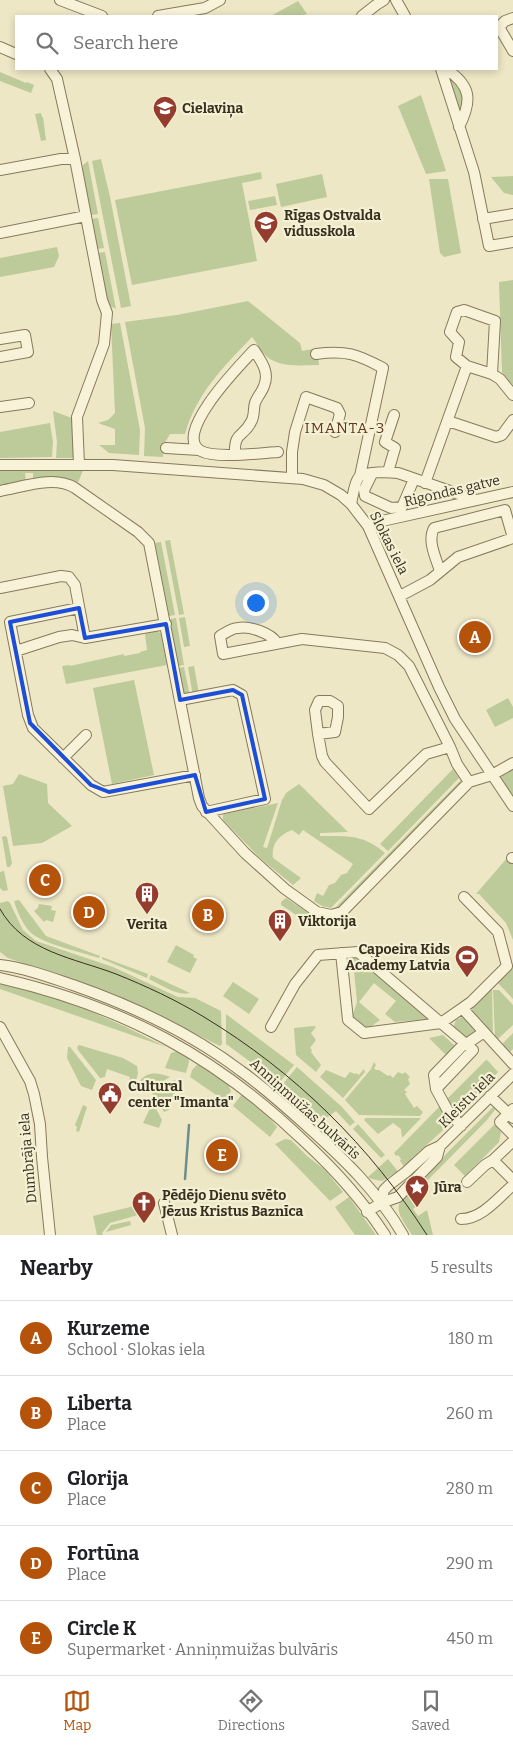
<!DOCTYPE html>
<meta charset="utf-8">
<style>
body{margin:0;font-family:Bitter,serif;background:#f2f2f2;color:#202124}
.you{position:absolute;left:255px;top:602px;width:18px;height:18px;margin:-12px;border:4px solid #fff;border-radius:50%;background:#1a73e8;box-shadow:0 0 0 8px #1a73e833}
.badge{display:grid;place-items:center;width:32px;height:32px;border-radius:50%;background:#b45309;color:#fff;font-size:16px;font-weight:700}
.pin{position:absolute;translate:-50% -50%;border:2px solid #fff;box-shadow:0 1px 5px #0006}
.list{margin:0;padding:0;list-style:none}
h2{display:flex;justify-content:space-between;align-items:center;height:65px;margin:0;padding:0 20px;font-size:21px}
h2 small{font-size:16px;font-weight:400;color:#757577}
.list li{display:grid;grid-template-columns:32px 1fr auto;gap:15px;align-items:center;box-sizing:border-box;height:75px;padding:0 20px;border-top:1px solid #e0e0e0}
.list b{display:block;font-size:19px;white-space:nowrap}
.list p{margin:0;font-size:16px;white-space:nowrap;color:#757577}
.list em{font-size:16px;font-style:normal;color:#757577}
.icon{flex:none;width:28px;height:28px;fill:none;stroke:currentColor;stroke-width:2;stroke-linecap:round;stroke-linejoin:round}
.map{position:relative;flex:none;width:513px;height:1235px;overflow:hidden}
.search{position:absolute;background:#fff;box-shadow:0 2px 8px #0003;left:15px;right:15px;top:15px;height:55px;display:flex;align-items:center;gap:12px;box-sizing:border-box;padding:0 18px;border-radius:0px;color:#757577;font-size:19px}
.sheet{height:440px;background:#fff}
nav{display:flex;justify-content:space-around;align-items:center;box-sizing:border-box;height:70px;border-top:1px solid #e0e0e0;background:#fff;font-size:14px;color:#757577}
nav a{display:grid;justify-items:center;gap:2px}
nav .on{color:#b45309}
.map>svg:first-child{display:block}
.green{fill:#bdca99}
.lines{fill:none;stroke-linecap:round;stroke-linejoin:round}
.stream{stroke:#6d8e8b;stroke-width:2.5}
.minor-casing{stroke:#87795c;stroke-width:12}
.minor{stroke:#f8f3d8;stroke-width:10}
.tram{stroke:#382f1f;stroke-width:1}
.marked{fill:none;stroke:#1d4ed8;stroke-width:4;stroke-linejoin:round}
.labels{text-anchor:middle;dominant-baseline:central;stroke-width:4.5;stroke-linejoin:round;paint-order:stroke}
.poi-label{font-size:14px;font-weight:bold;fill:#382f1f;stroke:#f4f0d4;text-anchor:start}
.street-label{font-size:14px;fill:#382f1f;stroke:#f4f0d4}
.neighbourhood-label{font-size:15px;letter-spacing:1px;fill:#633820;stroke:#f4f0d4}
</style>
<div class="map">
<svg width="513" height="1235" viewBox="0 0 513 1235">
<rect width="100%" height="100%" fill="#ede7c5"/>
<!-- green -->
<path class="green" d="M298,1l9,13 -8,2h-28z
M0,72l26,11 1,-1 7,3 -3,8 -31,-12z
M450,78l14,11v20h-4l-3,-3 -8,-27z
M421,95l25,76 -20,3 -28,-68z
M41,113l1,4h1l3,23 -5,1 -6,-27z
M101,159l9,38 21,109 -10,2 -29,-147z
M88,161l10,53 -7,1 -9,-45 1,-5z
M261,172l1,7 -20,4 15,78 -125,24 -17,-85z
M322,174l5,23 -46,10 -5,-23z
M513,176v19l-9,-2 -13,-16z
M429,179h19l13,74 -17,4 -4,-4z
M275,196l2,9 -27,5 -2,-9z
M98,218l6,30 -7,1 -6,-30z
M57,247l2,9 -5,11 -54,10v-19z
M105,252l11,57 -9,-5 -10,-51z
M513,280v105l-11,-13 -3,-90z
M248,301l52,42 2,8 15,-3 2,17c-18,0 -42,4 -56,-12 -4,-5 -7,-11 -11,-16 -29,31 -55,55 -67,97h-15l-6,10 -1,13 -19,-1 1,-28 -20,-106 52,-7z
M120,323l20,107 -1,25 -30,-2 -10,-8h16v-16l-17,-6 10,-3 7,-7 -4,-89z
M53,411l19,7 3,40h-19l1,-16z
M50,423l3,19 -1,15 -52,1v-26z
M84,468l-7,17 -44,-4v-8h-8l1,9 -26,5v-18z
M170,540l14,74 -5,1 -14,-74z
M161,542l14,73 -6,1 -14,-73z
M185,617l5,29 -6,1 -5,-29z
M176,618l8,47 -6,1 -8,-47z
M158,631l3,3 6,31 -101,19 -4,-18 8,-1v1l54,-12v2l16,-3v-1l7,-2 -2,-16z
M194,666l5,28 -6,2 -5,-29z
M184,667l6,29 -6,1 -5,-29z
M134,680l20,95 -42,9 -19,-96z
M508,698l5,9v11l-18,9 -9,-17z
M453,769l6,9 -71,73 -8,-7z
M513,769v29l-12,-20 1,-3z
M19,774l28,10 1,19 24,23 -30,17 -29,3 -10,-60 10,-2z
M461,780l1,2 -123,126 -6,2z
M299,784l49,48 -28,1v3c27,0 43,-2 65,17l-54,55 -9,-2 -8,-5 3,-8 6,3 6,-11 6,-2 6,-8 6,-2 6,-9 -50,-34 -4,5 -7,-5c-13,5 -21,14 -19,28l28,20 -8,7 -32,-26 -38,-39v-5l1,-1 54,-11 -15,44 4,1 15,-48 4,-7z
M5,836l2,1 5,26 -2,4h-3l-5,-30z
M507,858l6,5v77l-7,-17 -27,-29h-3z
M4,871l4,19 -5,1 -3,-3v-16z
M286,898l34,23 -4,7 -35,-23v-3z
M19,900l27,36 54,20 -1,2c-18,-6 -57,-14 -69,-26 -7,-7 -13,-21 -16,-31z
M8,901l2,2 13,27 13,11 77,26 65,30 17,1 26,13 1,33 -2,2 -104,-51 -108,-37 -8,-6v-49z
M39,904l13,2 -1,4 5,1 -3,11 -7,-2 -2,2 -10,-11 4,-3z
M176,945l18,10 -1,2 4,2 -7,14 -23,-11z
M352,956l4,1 73,60 -1,2 -33,3 -10,-8 11,-13 -22,-18 -15,19 21,18 -14,10 -14,-13 5,-15 -3,-32 -9,-5 1,-5z
M102,957l46,17 -1,4 -45,-19z
M513,966v33l-16,-17z
M151,975l39,18c-12,4 -30,-9 -41,-14z
M233,982l26,17 -10,15 -26,-18z
M0,983l63,16 63,28 40,20 -166,-58z
M490,989h2l1,48 -20,-23 -1,-7z
M493,990h6l14,15v20l-16,15 -2,-2z
M226,1014l68,51 -15,18 -53,-39z
M462,1017l3,1 14,15c-15,7 -15,6 -26,-5l3,-8z
M314,1026l2,1 -5,6 5,7 -6,8 2,2 -1,2 10,13 -5,7 -20,-17 -2,-27z
M513,1033v16l-4,4 -8,-8z
M443,1035l12,11 -9,9 -17,-17z
M79,1045l44,13 14,8 1,7 -2,8 3,1c7,-11 19,-10 31,-5l-21,13 -1,-2 -7,5 -14,-5 3,-11 -23,-8 -2,8 -5,1 -22,-28 -1,-3z
M68,1047h2l26,33 -4,10 -11,-4 -14,-28z
M177,1051l11,5 1,6 -3,11 -21,-5 6,-15z
M486,1060l2,1 10,11 -40,45 -13,-16z
M374,1062l2,3 -2,3 2,2h3l9,6 2,-1 3,3 5,-6 5,2 2,-2 5,5 -2,2 2,5 -6,6 3,2 -2,2 9,14 3,-2 6,6 -3,4 -61,-1 -14,-15 26,-31z
M197,1065h6l24,17 4,9 -6,10 -35,-24 2,-7z
M297,1067l45,40 13,15 -5,4 -14,-15 -11,8h-2l-41,-34z
M364,1069l1,3 -22,26 -23,-21 6,-7 19,8 5,-6 5,2 1,-1 3,2z
M174,1080l3,1 1,3 -9,26 -5,2 -12,-19z
M242,1094l21,16 14,17 -7,10 -37,-31z
M83,1105l4,2 -8,25 -3,-1 1,-4 -2,-2z
M151,1106l4,1 7,13 -3,8 -16,-5z
M440,1106l10,13 1,4 -39,35 2,4 -8,7 -6,-8 1,-2 -3,-4 -2,1 -2,-3z
M494,1106l3,1 -10,13 -66,67 -4,-4 6,-8 3,2 22,-25z
M366,1118h55l-19,20 -1,-9 -8,-6 -15,11 -14,-14z
M358,1124l27,31 -4,3 -28,-29z
M495,1124l6,8 -2,10 -34,34 -11,-11z
M285,1139l6,1 16,16 18,14 18,22 -13,9 -55,-57z
M388,1159l12,15 -3,1 -2,-2 -13,8 -10,-2 -4,-2z
M411,1188l11,14 -9,7 5,7 9,-6 6,25h-21c-14,-22 -21,-27 -1,-47z
M349,1197l27,38h-21l-20,-28z
M151,1198l1,9 -4,5 -38,11 -8,10 1,2h-6l-4,-19 50,-12z
M130,1221l1,4 -25,7 5,-7z"/>
<g class="lines">
<!-- stream -->
<path class="stream" d="M185,1179l4,-54"/>
<defs>
<path id="minor" d="M60,0l42,16
M396,0l9,16
M158,16l47,-8 15,-8
M362,16l14,-11 8,-5
M513,18l-8,3 -6,6 14,24
M0,47l16,7
M50,69l7,10 18,80 27,141 5,13 -3,31 -27,73 2,47
M441,69l33,103 15,74 24,-4
M446,69c26,17 26,32 13,58
M0,170l61,-11h14
M483,219l30,-5
M0,233l86,-17
M0,339l25,-4 3,17 -28,5
M316,354c30,-4 41,0 67,14l-23,108
M492,374l-25,-8 -11,-9 3,-15 -9,-10 7,-20 7,-2 31,11 -3,53 8,5 13,16
M0,407l29,-4
M448,421l48,16 6,-2 11,-15
M166,448l33,2
M235,454c-1,-23 8,-16 16,-32 4,-6 2,-13 4,-19 2,-6 7,-11 9,-17 6,-14 -3,-25 -10,-36 -13,14 -83,85 -53,101 15,8 60,2 77,1
M0,465h113l190,14 21,6 17,10 10,9 17,22 71,161 16,32 58,87
M388,472l7,-24 -10,-6 9,-27
M372,474l-8,16 1,6 26,12 11,-1 12,-28
M292,478v-26l3,-20 11,-35 31,11 3,6 -5,18
M425,483l42,-117
M0,491c23,-4 54,-16 75,-3l63,44 11,11 50,255 3,8 43,47 40,36 32,23 14,3 11,-3 127,-130 23,-7 21,-12
M351,504c2,-8 3,-21 8,-27 6,-6 30,-5 39,-4l78,27
M368,526l14,-5 131,-29
M0,588l61,-12 8,1 6,8 10,53
M400,596l30,-16 28,-23 55,-19 -8,-28 -71,18c-7,13 2,30 6,43
M79,608l-69,14 18,93 5,13 58,57 12,7 92,-17
M277,643c-6,-10 -27,-17 -39,-15 -6,0 -13,5 -18,8l3,18 79,-15 83,9 13,7 11,11 41,81 7,17 12,18
M16,651l43,-14 13,-2 13,3 81,-14
M180,700l53,-10 9,5 23,104 -59,13
M318,734l-3,-24 4,-9h11l8,5v11l-3,15 -17,2 4,22 3,6 44,47 57,-55 24,-7
M63,758l23,-23
M512,858h1
M341,953l7,67 16,13 77,-10 32,27 -37,39 12,22 13,15
M0,965c25,3 49,12 73,20 60,21 118,48 168,86 24,17 46,37 67,56 36,32 71,66 95,108
M0,978c122,28 216,78 306,165 29,27 57,58 79,92
M463,1009l50,55
M0,1027l30,54 4,13 6,30 2,33 8,78
M271,1027l24,-43 23,-29 40,-3 83,71 30,-21 36,-36 -9,-34 -34,-35
M465,1045l19,-13
M436,1089l-2,-14 30,-31
M490,1096l23,22
M513,1109l-13,13 13,13
M513,1141l-20,19 20,20
M467,1182l18,-17 8,-5
M164,1203l8,32
M381,1203l3,-13 5,-5 17,-13 23,-21 11,-5 73,-72
M367,1212l14,-9 17,-6 39,-40 3,-11
M461,1219c21,0 37,-21 52,-34"/>
</defs>
<!-- minor casing -->
<use href="#minor" class="minor-casing"/>
<!-- minor -->
<use href="#minor" class="minor"/>
<!-- tram -->
<path class="tram" d="M0,909c24,43 74,49 116,65 30,12 60,26 88,43 91,55 166,129 223,218"/>
</g>
<!-- marked area -->
<path class="marked" d="M79,608l6,30 81,-14 14,76 53,-10 9,5 23,104 -59,13 -11,-37 -86,17 -18,-7 -61,-62 -20,-101z"/>
<!-- icons -->
<defs>
<symbol id="school-pin" viewBox="-11 -11 22 30"><path d="M0 17L-7.5 6A9.5 9.5 0 1 1 7.5 6Z" fill="#943d2e" stroke="#f4f0d4"/><path d="M0-5L7-2L0 1L-7-2ZM-4 1L0 2.5L4 1V4Q0 6-4 4Z" fill="#fff"/></symbol>
<symbol id="building-pin" viewBox="-11 -11 22 30"><path d="M0 17L-7.5 6A9.5 9.5 0 1 1 7.5 6Z" fill="#943d2e" stroke="#f4f0d4"/><path d="M-4-6H4V6H1V3H-1V6H-4ZM-2.5-4.3h1.7v1.8h-1.7ZM.8-4.3h1.7v1.8H.8ZM-2.5-1h1.7V.8h-1.7ZM.8-1h1.7V.8H.8Z" fill="#fff"/></symbol>
<symbol id="stadium-pin" viewBox="-11 -11 22 30"><path d="M0 17L-7.5 6A9.5 9.5 0 1 1 7.5 6Z" fill="#943d2e" stroke="#f4f0d4"/><path d="M0-5a6.5 5 0 1 0 0 10a6.5 5 0 1 0 0-10ZM-3.5-1.8h7v3.6h-7Z" fill="#fff"/></symbol>
<symbol id="civic-pin" viewBox="-11 -11 22 30"><path d="M0 17L-7.5 6A9.5 9.5 0 1 1 7.5 6Z" fill="#943d2e" stroke="#f4f0d4"/><path d="M-.6-6.5H3V-4.5H.6V-3L4-1V1h2V6H-6V1h2V-1L-.6-3ZM-1.2 2.5V6h2.4V2.5Z" fill="#fff"/></symbol>
<symbol id="sight-pin" viewBox="-11 -11 22 30"><path d="M0 17L-7.5 6A9.5 9.5 0 1 1 7.5 6Z" fill="#943d2e" stroke="#f4f0d4"/><path d="M0-6L1.8-2.2L6-1.7L2.9 1.2L3.7 5.4L0 3.3L-3.7 5.4L-2.9 1.2L-6-1.7L-1.8-2.2Z" fill="#fff"/></symbol>
<symbol id="church-pin" viewBox="-11 -11 22 30"><path d="M0 17L-7.5 6A9.5 9.5 0 1 1 7.5 6Z" fill="#943d2e" stroke="#f4f0d4"/><path d="M-1.2-6h2.4v3.5h3.3v2.4h-3.3V6h-2.4V-.1h-3.3v-2.4h3.3Z" fill="#fff"/></symbol>
</defs>
<g fill-rule="evenodd">
<use href="#school-pin" x="151" y="94" width="28" height="38"/>
<use href="#school-pin" x="252" y="209" width="28" height="38"/>
<use href="#building-pin" x="133" y="880" width="28" height="38"/>
<use href="#building-pin" x="266" y="907" width="28" height="38"/>
<use href="#stadium-pin" x="453" y="943" width="28" height="38"/>
<use href="#civic-pin" x="96" y="1080" width="28" height="38"/>
<use href="#sight-pin" x="403" y="1173" width="28" height="38"/>
<use href="#church-pin" x="130" y="1189" width="28" height="38"/>
</g>
<g class="labels">
<!-- poi labels -->
<g class="poi-label">
<text x="182" y="108">Cielaviņa</text>
<text x="284" y="215">Rīgas Ostvalda<tspan x="284" dy="16">vidusskola</tspan></text>
<text x="298" y="921">Viktorija</text>
<text x="147" y="924" text-anchor="middle">Verita</text>
<text x="450" y="949" text-anchor="end">Capoeira Kids<tspan x="450" dy="16">Academy Latvia</tspan></text>
<text x="128" y="1086">Cultural<tspan x="128" dy="16">center "Imanta"</tspan></text>
<text x="434" y="1187">Jūra</text>
<text x="162" y="1195">Pēdējo Dienu svēto<tspan x="162" dy="16">Jēzus Kristus Baznīca</tspan></text>
</g>
<!-- street labels -->
<g class="street-label">
<text transform="translate(452 491) rotate(-13)">Rigondas gatve</text>
<text transform="translate(389 543) rotate(63)">Slokas iela</text>
<text transform="translate(467 1100) rotate(-45)">Kleistu iela</text>
<text transform="translate(305 1109) rotate(42)">Anniņmuižas bulvāris</text>
<text transform="translate(28 1158) rotate(-95)">Dumbrāja iela</text>
</g>
<!-- neighbourhood labels -->
<g class="neighbourhood-label">
<text x="345" y="428">IMANTA-3</text>
</g>
</g>
</svg>
<div class="you"></div>
<div class="pin badge" style="left:475px;top:637px">A</div>
<div class="pin badge" style="left:208px;top:915px">B</div>
<div class="pin badge" style="left:45px;top:880px">C</div>
<div class="pin badge" style="left:89px;top:912px">D</div>
<div class="pin badge" style="left:222px;top:1155px">E</div>
<div class="search"><svg class="icon" aria-label="search" viewBox="0 0 24 24"><circle cx="10" cy="10" r="6"/><path d="M15 15l6 6"/></svg>Search here</div>
</div>
<section class="sheet">
<h2>Nearby<small>5 results</small></h2>
<ul class="list">
<li><span class="badge">A</span><div><b>Kurzeme</b><p>School · Slokas iela</p></div><em>180 m</em></li>
<li><span class="badge">B</span><div><b>Liberta</b><p>Place</p></div><em>260 m</em></li>
<li><span class="badge">C</span><div><b>Glorija</b><p>Place</p></div><em>280 m</em></li>
<li><span class="badge">D</span><div><b>Fortūna</b><p>Place</p></div><em>290 m</em></li>
<li><span class="badge">E</span><div><b>Circle K</b><p>Supermarket · Anniņmuižas bulvāris</p></div><em>450 m</em></li>
</ul>
</section>
<nav>
<a class="on"><svg class="icon" aria-label="map" viewBox="0 0 24 24"><path d="M3 6l6-2 6 2 6-2v14l-6 2-6-2-6 2zM9 4v14M15 6v14"/></svg>Map</a>
<a><svg class="icon" aria-label="directions" viewBox="0 0 24 24"><path d="M12 3l9 9-9 9-9-9zM9 14v-3h6M13 9l2 2-2 2"/></svg>Directions</a>
<a><svg class="icon" aria-label="saved" viewBox="0 0 24 24"><path d="M7 4h10v16l-5-4-5 4z"/></svg>Saved</a>
</nav>
